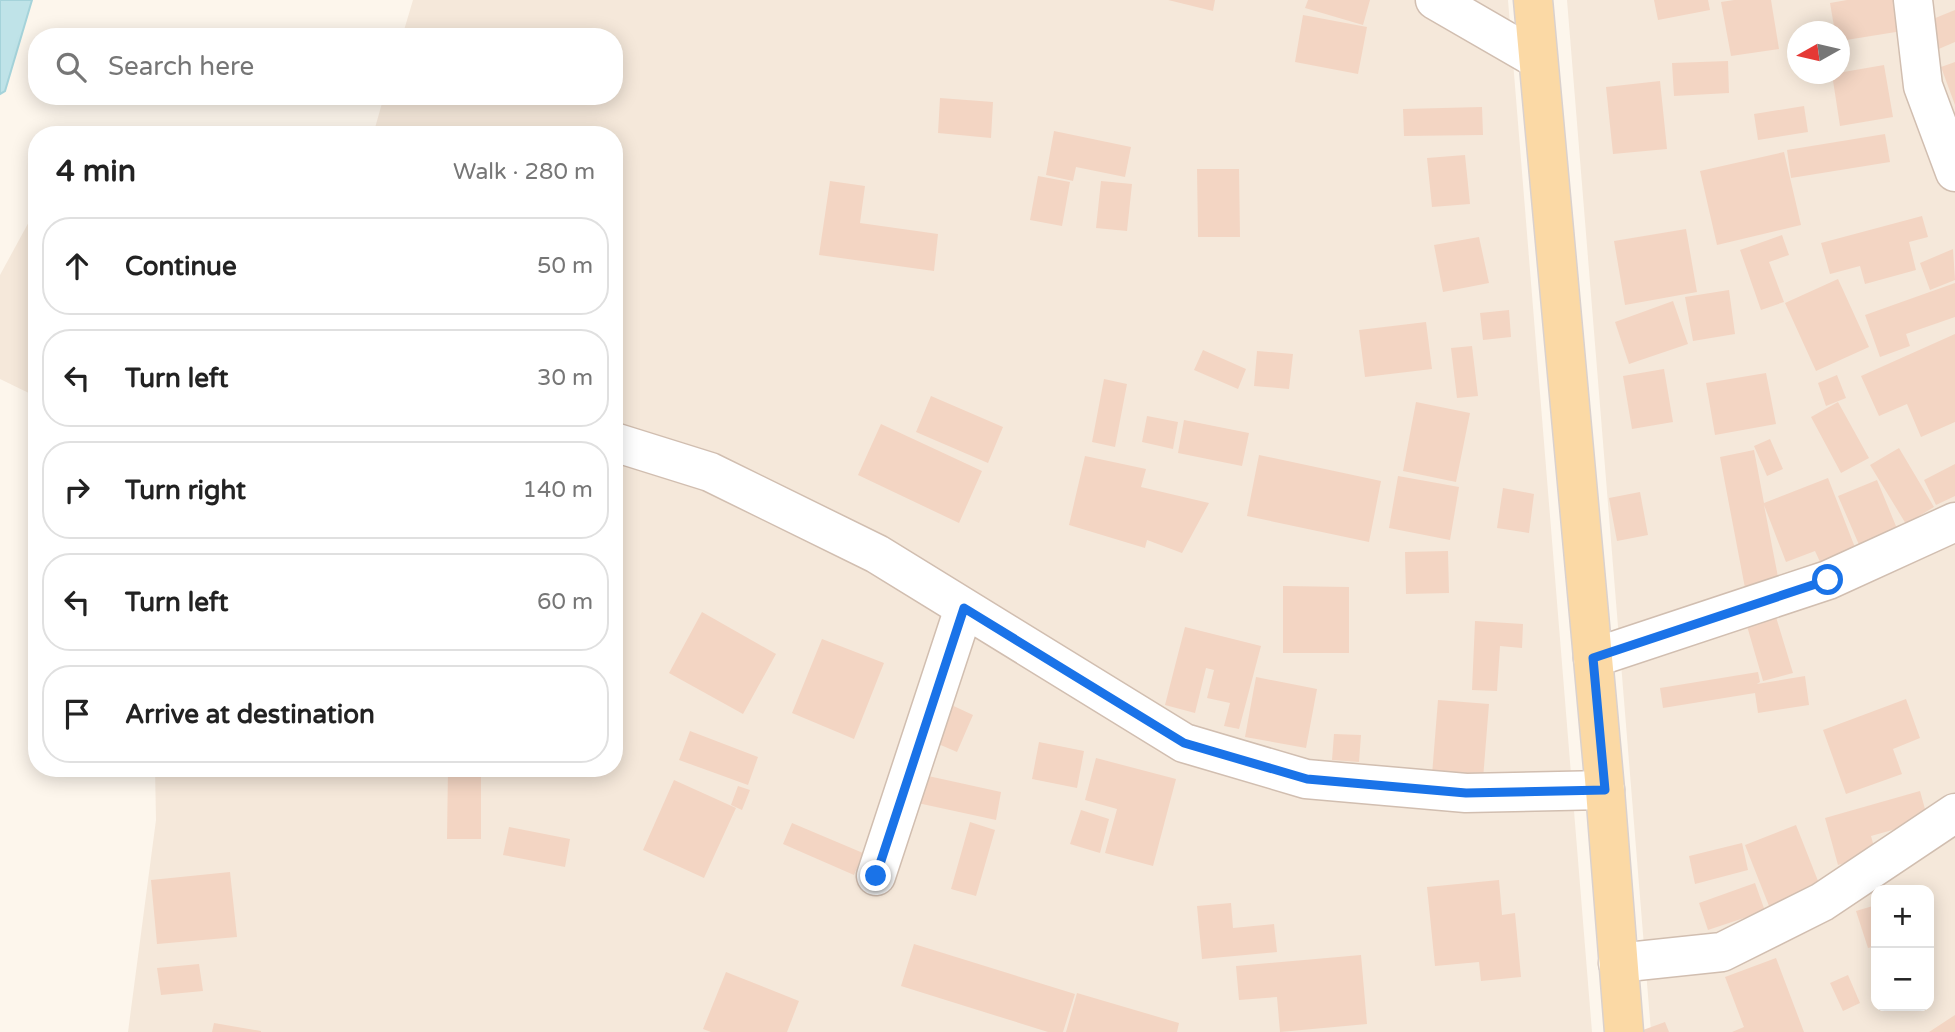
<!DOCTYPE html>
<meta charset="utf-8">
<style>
body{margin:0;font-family:"Varela Round",sans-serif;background:#f6f6f6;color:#222}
.controls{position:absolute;right:21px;bottom:21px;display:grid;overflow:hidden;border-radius:14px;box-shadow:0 4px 18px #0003}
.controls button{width:63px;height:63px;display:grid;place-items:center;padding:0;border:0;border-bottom:2px solid #e0e0e0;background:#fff;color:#222;font:35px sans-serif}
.compass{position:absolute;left:1787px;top:21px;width:63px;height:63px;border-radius:50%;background:#fff;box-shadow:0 4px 18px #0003;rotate:262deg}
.stop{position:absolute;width:21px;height:21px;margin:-16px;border:5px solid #1a73e8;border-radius:50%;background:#fff}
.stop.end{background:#1a73e8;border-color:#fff;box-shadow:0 2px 7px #0008}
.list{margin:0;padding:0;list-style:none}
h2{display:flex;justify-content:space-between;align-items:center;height:91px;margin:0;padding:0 28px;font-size:30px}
h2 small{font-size:23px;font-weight:400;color:#767676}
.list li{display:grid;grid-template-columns:46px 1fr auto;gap:21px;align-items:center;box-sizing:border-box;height:98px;margin:0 14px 14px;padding:0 14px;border:2px solid #e0e0e0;border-radius:28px}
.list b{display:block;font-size:26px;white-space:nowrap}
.list em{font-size:23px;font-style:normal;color:#767676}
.icon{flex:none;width:38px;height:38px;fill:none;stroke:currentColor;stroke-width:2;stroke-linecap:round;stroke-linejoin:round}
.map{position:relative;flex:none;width:1955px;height:1032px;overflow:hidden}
.search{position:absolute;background:#fff;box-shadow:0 4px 18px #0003;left:28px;top:28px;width:595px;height:77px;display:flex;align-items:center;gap:18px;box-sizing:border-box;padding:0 24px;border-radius:28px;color:#767676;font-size:26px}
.panel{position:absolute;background:#fff;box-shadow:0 4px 18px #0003;left:28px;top:126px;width:595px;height:651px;border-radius:28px}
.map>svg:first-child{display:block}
.residential{fill:#f5e8da;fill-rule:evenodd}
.water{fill:#bfe3e8;stroke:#a5d3da;stroke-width:2}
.building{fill:#f3d5c3}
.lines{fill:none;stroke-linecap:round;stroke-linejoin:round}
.minor-casing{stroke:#d1beb0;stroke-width:41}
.major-casing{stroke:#dad1cd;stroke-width:41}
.minor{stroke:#fff;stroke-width:38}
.major{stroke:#fbd9a5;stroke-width:38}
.route{stroke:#1a73e8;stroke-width:9}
</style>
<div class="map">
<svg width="1955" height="1032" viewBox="0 0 1955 1032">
<rect width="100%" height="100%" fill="#fdf6ec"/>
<!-- residential -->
<path class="residential" d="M413,0h1095l84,1032h-1464l28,-212 -1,-52h459v-633h-241l11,-39h230v-59h-212z
M1567,0h388v1032h-304zM1798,32h42v42h-42zM1876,890h53v116h-53z
M37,207v190l-37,-18v-104z"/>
<!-- water -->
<path class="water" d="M0,0h32l-27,91 -5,3z"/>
<!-- building -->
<path class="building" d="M1168,0h47l-2,11z
M1308,0h62l-7,25 -58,-17z
M1654,0h54l2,10 -52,10z
M1734,0h37l8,49 -48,7 -10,-54z
M1847,0h50l5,31 -62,10v-9h-5l-5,-29z
M1955,10v32l-21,9 -11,-28z
M1303,15l64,12 -9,47 -63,-12z
M1728,61l1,32 -55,3 -2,-33z
M1955,62v43l-14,-38z
M1884,65l9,52 -53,9 -8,-52z
M1660,81l7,68 -54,5 -7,-67z
M940,98l53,4 -2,36 -53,-5z
M1804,106l4,26 -50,8 -4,-26z
M1482,107l1,28 -79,1 -1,-27z
M1054,131l77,16 -6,30 -49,-10 -3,14 -27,-6z
M1885,134l5,28 -99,16 -4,-28z
M1784,152l17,73 -84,20 -17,-74z
M1465,155l5,49 -38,3 -5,-49z
M1197,169h42l1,68h-42z
M1038,176l32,6 -8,44 -32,-6z
M830,181l35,5 -5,37 78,11 -4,37 -115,-16z
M1101,181l31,3 -5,47 -31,-3z
M1922,216l6,21 -19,5 7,28 -51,14 -5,-18 -30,8 -9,-31z
M1686,229l11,63 -72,13 -11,-64z
M1782,235l7,20 -20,7 15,40 -23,8 -21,-60z
M1479,237l10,46 -46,9 -9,-47z
M1953,249l2,31 -25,10 -10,-27z
M1838,279l31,68 -53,24 -31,-68z
M1955,283v34l-49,17 4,12 -30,11 -15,-42z
M1729,290l6,44 -42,7 -8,-44z
M1673,301l15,43 -59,20 -14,-42z
M1509,310l2,27 -28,3 -3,-27z
M1426,322l6,47 -67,8 -6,-47z
M1955,334v88l-34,15 -14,-33 -28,12 -18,-40z
M1472,346l6,50 -21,2 -6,-50z
M1203,350l43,19 -8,20 -44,-19z
M1257,351l36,3 -4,35 -35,-3z
M1664,369l9,53 -41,7 -9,-53z
M1766,373l10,51 -61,11 -9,-52z
M1837,375l9,23 -20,8 -8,-23z
M1104,379l23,5 -12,63 -23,-5z
M931,396l72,31 -15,36 -72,-31z
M1416,402l54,11 -14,69 -53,-11z
M1838,402l31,56 -28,15 -30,-56z
M1147,416l31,6 -5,27 -31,-7z
M1184,420l65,13 -7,33 -64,-13z
M881,424l101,47 -23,52 -101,-48z
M1770,439l13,30 -16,7 -13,-30z
M1899,448l35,59 -28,17 -36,-59z
M1754,450l10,53 64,-25 28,72 -35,14 -6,-13 -29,11 -22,-57 15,77 -34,6 -25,-131z
M1259,455l122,26 -12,61 -122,-26z
M1085,456l61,13 -5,18 68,16 -27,50 -35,-13 -2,8 -76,-23z
M1955,464v32l-19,9 -12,-25z
M1398,476l61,11 -9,53 -61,-12z
M1877,480l21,51 -38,16 -22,-51z
M1503,488l31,6 -5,39 -32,-5z
M1640,492l8,43 -31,6 -8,-43z
M1448,551l1,42 -43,1 -1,-42z
M1283,586l66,1v66h-66z
M702,612l74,42 -33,60 -74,-41z
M1776,617l17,56 -30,8 -16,-55z
M1475,621l48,3 -1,24 -22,-2 -3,45 -25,-1z
M1185,627l76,19 -22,83 -15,-3 6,-23 -23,-5 7,-28 -8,-2 -11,45 -30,-8z
M822,639l62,24 -30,76 -62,-26z
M1758,672l2,10 -3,2 48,-8 4,29 -51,8 -3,-20 -92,15 -3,-20z
M1256,677l61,12 -11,59 -61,-11z
M1906,699l14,39 -27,11 9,25 -56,20 -23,-64z
M1438,700l51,4 -6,75 -51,-4z
M945,702l28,13 -16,37 -28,-12z
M690,731l68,26 -10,28 -69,-25z
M1334,734l27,1 -2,27 -27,-2z
M1039,742l45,9 -7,37 -45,-9z
M1096,758l80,21 -23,87 -48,-13 12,-44 -32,-9z
M448,768h33v71h-34z
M564,768h23l-1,7z
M919,774l82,18 -5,28 -83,-18z
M674,780l62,28 -32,70 -61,-28z
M738,786l12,4 -8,20 -11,-5z
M1920,791l8,29 -57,16 5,18 -38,11 -13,-47z
M1081,810l28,9 -9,34 -30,-9z
M970,822l25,8 -19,66 -25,-7z
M792,823l71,30 -9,22 -71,-31z
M1796,825l24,61 -51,20 -24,-61z
M509,827l61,12 -5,28 -62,-12z
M1742,843l6,27 -53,14 -6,-28z
M230,872l7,65 -80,7 -6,-64z
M1499,880l3,35 13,-2 6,64 -40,4 -2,-19 -44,4 -8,-79z
M1755,883l10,28 -57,19 -9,-27z
M1231,903l2,25 41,-4 3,28 -75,7 -5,-53z
M1876,905v41l-8,2 -12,-37z
M914,944l161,50 -12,38h-15l-147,-46z
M1361,955l6,69 -87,8 -3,-35 -38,3 -3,-34z
M1776,958l28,74h-72l12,-5 -19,-50z
M199,964l4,27 -42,4 -4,-27z
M726,972l73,29 -12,31h-76l-8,-3z
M1848,975l12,28 -17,8 -13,-28z
M1077,993l102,30 -2,9h-111z
M1955,1015v17h-26z
M1665,1022l4,10h-25l-1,-2z
M214,1023l47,8v1h-49z"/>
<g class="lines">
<defs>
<path id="minor" d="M1435,0l102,59
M1913,0l10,86 32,86
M614,442l96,30 167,82 307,189 122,36 160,14 139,-3
M1593,658l235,-78 127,-58
M876,876l88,-268
M1618,963l104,-11 100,-50 133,-89"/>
<path id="major" d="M1533,0l72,790 19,242"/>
</defs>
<!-- minor casing -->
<use href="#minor" class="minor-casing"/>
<!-- major casing -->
<use href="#major" class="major-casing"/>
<!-- minor -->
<use href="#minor" class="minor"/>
<!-- major -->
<use href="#major" class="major"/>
</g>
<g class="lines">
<!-- route -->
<path class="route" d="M876,876l88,-268 220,135 123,36 159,14 139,-3 -12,-132 235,-78"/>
</g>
</svg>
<div class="controls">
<button>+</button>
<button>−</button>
</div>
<svg class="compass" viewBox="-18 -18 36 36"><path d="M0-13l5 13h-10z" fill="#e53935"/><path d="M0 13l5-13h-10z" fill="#767676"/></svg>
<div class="stop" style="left:1828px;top:580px"></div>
<div class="stop end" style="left:876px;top:876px"></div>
<div class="search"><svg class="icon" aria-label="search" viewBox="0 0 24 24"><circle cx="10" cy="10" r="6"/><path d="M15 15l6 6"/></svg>Search here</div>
<section class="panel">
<h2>4 min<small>Walk · 280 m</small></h2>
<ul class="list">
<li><svg class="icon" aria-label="ahead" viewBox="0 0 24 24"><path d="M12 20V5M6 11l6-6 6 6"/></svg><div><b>Continue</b></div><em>50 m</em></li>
<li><svg class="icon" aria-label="left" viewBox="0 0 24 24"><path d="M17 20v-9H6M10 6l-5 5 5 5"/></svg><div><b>Turn left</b></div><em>30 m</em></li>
<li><svg class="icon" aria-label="right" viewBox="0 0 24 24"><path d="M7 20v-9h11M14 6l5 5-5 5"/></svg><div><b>Turn right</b></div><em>140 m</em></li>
<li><svg class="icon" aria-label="left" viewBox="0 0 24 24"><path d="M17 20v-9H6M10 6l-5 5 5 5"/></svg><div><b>Turn left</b></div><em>60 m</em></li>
<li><svg class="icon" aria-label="arrive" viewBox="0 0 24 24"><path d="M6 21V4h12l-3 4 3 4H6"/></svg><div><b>Arrive at destination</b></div></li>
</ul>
</section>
</div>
